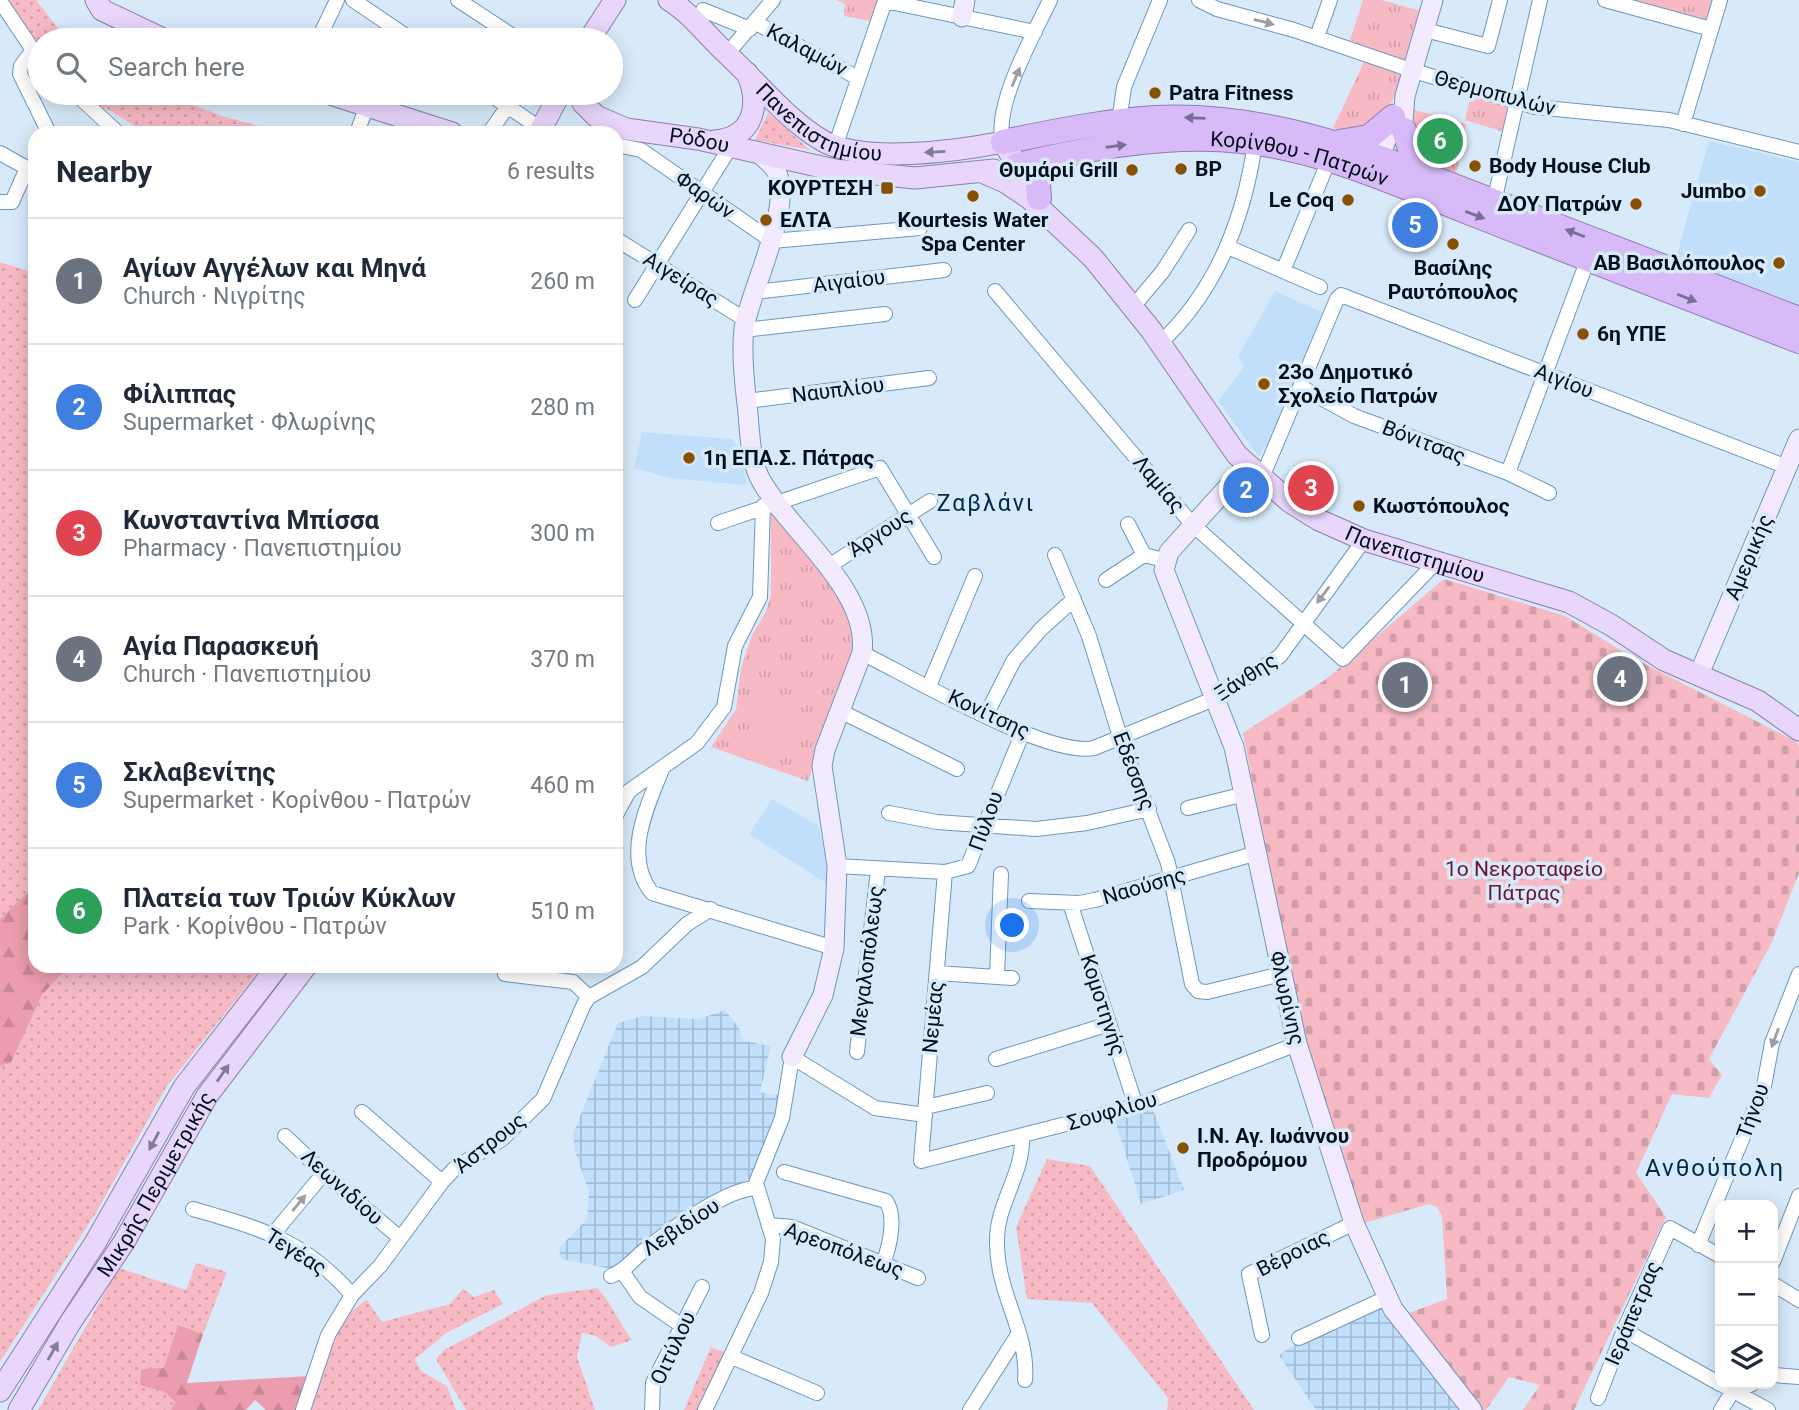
<!DOCTYPE html>
<meta charset="utf-8">
<style>
body{margin:0;font-family:Roboto,sans-serif;background:#f2f2f3;color:#1f2937}
.controls{position:absolute;right:21px;bottom:21px;display:grid;overflow:hidden;border-radius:14px;box-shadow:0 4px 18px #0003}
.controls button{width:63px;height:63px;display:grid;place-items:center;padding:0;border:0;border-bottom:2px solid #e0e1e3;background:#fff;color:#1f2937;font:35px sans-serif}
.you{position:absolute;left:1013px;top:926px;width:24px;height:24px;margin:-18px;border:5px solid #fff;border-radius:50%;background:#1a73e8;box-shadow:0 0 0 10px #1a73e833}
.badge{display:grid;place-items:center;width:46px;height:46px;border-radius:50%;background:#1a73e8;color:#fff;font-size:23px;font-weight:700}
.pin{position:absolute;translate:-50% -50%;border:4px solid #fff;box-shadow:0 2px 7px #0006}
.list{margin:0;padding:0;list-style:none}
h2{display:flex;justify-content:space-between;align-items:center;height:91px;margin:0;padding:0 28px;font-size:30px}
h2 small{font-size:23px;font-weight:400;color:#747a83}
.list li{display:grid;grid-template-columns:46px 1fr auto;gap:21px;align-items:center;box-sizing:border-box;height:126px;padding:0 28px;border-top:2px solid #e0e1e3}
.list b{display:block;font-size:26px;white-space:nowrap}
.list p{margin:0;font-size:23px;white-space:nowrap;color:#747a83}
.list em{font-size:23px;font-style:normal;color:#747a83}
.icon{flex:none;width:38px;height:38px;fill:none;stroke:currentColor;stroke-width:2;stroke-linecap:round;stroke-linejoin:round}
.map{position:relative;flex:none;width:1799px;height:1410px;overflow:hidden}
.search{position:absolute;background:#fff;box-shadow:0 4px 18px #0003;left:28px;top:28px;width:595px;height:77px;display:flex;align-items:center;gap:18px;box-sizing:border-box;padding:0 24px;border-radius:38px;color:#747a83;font-size:26px}
.panel{position:absolute;background:#fff;box-shadow:0 4px 18px #0003;left:28px;top:126px;width:595px;height:847px;border-radius:21px}
.map>svg:first-child{display:block}
.built{fill:#c1dffb}
.industrial{fill:url(#industrial-grid)}
.grass{fill:url(#grass-dots)}
.forest{fill:url(#forest-firs)}
.cemetery{fill:url(#cemetery-stones)}
.park{fill:url(#park-tufts)}
.pitch{fill:#f7bac5}
.lines{fill:none;stroke-linecap:round;stroke-linejoin:round}
.street-casing{stroke:#6d97be;stroke-width:16}
.secondary-casing{stroke:#6d97be;stroke-width:21}
.primary-casing{stroke:#8d7eac;stroke-width:23}
.highway-casing{stroke:#8d7eac;stroke-width:26}
.street{stroke:#fff;stroke-width:14}
.secondary{stroke:#f3eafd;stroke-width:19}
.primary{stroke:#e8d6fb;stroke-width:21}
.highway{stroke:#d8baf8;stroke-width:24}
.oneway{fill:#9a9fa5}
.oneway2{fill:#786e96}
.oneway3{fill:#807d98}
.poi-dot{fill:#885102;stroke:#d8eafa;stroke-width:2.5}
.labels{text-anchor:middle;dominant-baseline:central;stroke-width:7;stroke-linejoin:round;paint-order:stroke}
.street-label{font-size:21px;fill:#02101e;stroke:#d8eafa}
.poi-label{font-size:21px;font-weight:bold;fill:#02101e;stroke:#d8eafa;text-anchor:start}
.park-label{font-size:21px;fill:#6e1232;stroke:#d8eafa}
.neighbourhood-label{font-size:23px;letter-spacing:2px;fill:#002c4c;stroke:#d8eafa}
.quarter-label{font-size:24px;letter-spacing:2px;fill:#002c4c;stroke:#d8eafa}
</style>
<div class="map">
<svg width="1799" height="1410" viewBox="0 0 1799 1410">
<defs>
<pattern id="industrial-grid" width="8" height="8" patternUnits="userSpaceOnUse" patternTransform="scale(1.75)"><rect width="8" height="8" fill="#c1dffb"/><path d="M0 4h8M4 0v8" fill="none" stroke="#a4bed7"/></pattern>
<pattern id="grass-dots" width="8" height="8" patternUnits="userSpaceOnUse" patternTransform="scale(1.75)"><rect width="8" height="8" fill="#f7bac5"/><path d="M2 2h.1M6 6h.1" fill="none" stroke="#d29fa9" stroke-width="1.8" stroke-linecap="round"/></pattern>
<pattern id="forest-firs" width="22" height="20" patternUnits="userSpaceOnUse" patternTransform="scale(1.75)"><rect width="22" height="20" fill="#ec9dad"/><path d="M5 1l3.5 6h-7zM16 11l3.5 6h-7z" fill="#c98694"/></pattern>
<pattern id="cemetery-stones" width="16" height="16" patternUnits="userSpaceOnUse" patternTransform="scale(1.75)"><rect width="16" height="16" fill="#f7bac5"/><path d="M2 7V4a2 2 0 0 1 4 0v3zM10 15v-3a2 2 0 0 1 4 0v3z" fill="#d29fa9"/></pattern>
<pattern id="park-tufts" width="24" height="20" patternUnits="userSpaceOnUse" patternTransform="scale(1.75)"><rect width="24" height="20" fill="#f7bac5"/><path d="M3 7l-1-3M5 7V3M7 7l1-3M15 17l-1-3M17 17v-4M19 17l1-3" fill="none" stroke="#d29fa9"/></pattern>
</defs>
<rect width="100%" height="100%" fill="#d8eafa"/>
<!-- built -->
<path class="built" d="M1709,141l90,21v142l-123,-46z
M1275,291l51,23 -43,104 -24,39 -41,-56 26,-34 -6,-10z
M642,432l90,7 7,9 7,33 -2,4 -75,-7 -35,-10z
M772,799l47,27 8,37 -1,20 -77,-49z"/>
<!-- industrial -->
<path class="industrial" d="M725,1010l12,15 7,16 27,5 -11,46 21,4 -1,19 -26,61 -54,30 -88,63 -51,-10 -2,-11 28,-29 2,-27 -14,-40 -2,-18 45,-111 25,-7 56,3z
M1152,1107l32,83 -43,14 -27,-87z
M1384,1303l78,107h-146l-37,-55 28,-19z"/>
<!-- grass -->
<path class="grass" d="M4,0h32l31,40h-27v10z
M80,93h82l60,23 62,17h-138l-40,-25 -6,5z
M768,113l42,37 -55,-10z
M0,262l35,11v612l-35,34z
M69,966h194l-96,120 -70,125 -97,151v-296l11,-3 31,-68z
M1047,1159l43,7 164,244h-87l1,-12 -76,-95 -65,-4 -11,-72z
M196,1263l31,9 -24,62 -25,-9 -15,66 12,11 -4,8h-133l81,-142 67,22z
M597,1288c13,12 23,37 35,52l-21,7 -15,-11 -14,-3 -5,24 18,53h-129l-30,-51 8,-9 103,-55z
M463,1289l11,8 20,-7 9,14 -57,29 -31,26 6,12 26,15 9,24h-150c13,-42 21,-86 61,-110l15,22 68,-18z
M711,1347l20,8 -29,55h-18z"/>
<!-- forest -->
<path class="forest" d="M35,885v81h34l-27,29 -31,68 -11,3v-147z
M178,1325l25,9 -16,49 123,-7 -10,34h-34l-11,-10 -9,10h-75l4,-8 -12,-11 -23,-6 1,-16 23,-1z"/>
<!-- cemetery -->
<path class="cemetery" d="M1444,579l121,37 70,43 162,83 2,4v127l-27,69 -63,117 13,16 -13,23 -37,-4 -36,79 30,44 -92,193h-51l17,-25 -31,-8 -23,33h-5l-75,-96 41,-15 -5,-83 -5,-9 -8,-3 -65,19 -63,-192 -58,-298 82,-53z"/>
<!-- park -->
<path class="park" d="M836,0h46l-8,22 -30,-6 1,-12z
M1363,0h18l44,12 -14,53 -61,-25z
M1633,0h80l-6,20z
M1366,58l42,16 -26,44 -29,15 -20,-5z
M1471,93l42,11 -6,29 -42,-13z
M1411,109l55,15 -10,50c-35,-13 -41,-29 -45,-65z
M775,511l87,116 -54,154 -97,-34 25,-38 5,-41 11,-33 14,-23 5,-17v-81z"/>
<!-- pitch -->
<path class="pitch" d="M751,691l47,19 -11,27 -47,-19z
M749,728l31,13 -6,14 -31,-12z"/>
<g class="lines">
<defs>
<path id="street" d="M353,0l59,40
M458,0l61,40
M1199,0l18,9 77,21 120,41 121,36 134,13 130,32
M1605,0l106,29
M0,1l33,49
M703,10l47,19
M756,23l102,55
M1425,30l63,16 12,-46
M1317,37l13,-37
M318,40l19,-40
M727,54l46,-54
M40,57l-7,-7 -12,16 -1,8 29,59
M75,93l43,40
M488,93l53,36
M1119,122l5,-35 36,-87
M1683,124l37,-124
M357,133l10,-28
M489,133l19,-27
M1003,142c-10,-36 31,-108 47,-142
M616,145l25,5 131,91 148,-13
M835,147l50,-146 150,31
M0,153l27,15 8,1
M0,202h12l15,-34
M1494,202l46,-202
M616,239l130,81
M1228,247l92,40
M1283,271l46,-111
M995,291l197,233 151,135 95,-99
M755,292l189,-22
M635,300l96,-154
M1132,308l31,-37 26,-41
M744,330l141,-16
M1160,343c57,-53 84,-124 95,-200
M1301,387l53,29 154,57 41,20
M747,401l182,-23
M1508,473l80,-214
M1261,480l76,-181 4,-4 446,172
M718,523l162,-55 54,89
M1128,524l16,31 20,5
M1055,555l34,81 32,104 47,123 24,121 6,7 9,1 74,-18
M829,566l101,-65
M1106,580l38,-25
M862,653c47,23 186,105 232,95l122,-50 64,-42 84,-116
M929,686l46,-110
M838,710l119,59
M986,715l28,-55 27,-31 33,-30
M663,767c-15,38 -41,89 -11,126l182,55
M1188,808l57,-14
M889,813l48,9 99,7 51,-6 62,-14
M616,815l13,-24 68,-48 27,-36 11,-61 25,-49 3,-91
M837,866l108,6 23,-6 55,-134
M945,872l-24,289 215,-55 161,-62
M1029,901l50,2 16,-3 162,-47
M1070,903l66,203
M937,973l75,5
M505,974l68,8 16,15
M997,976l4,-102
M857,1052l21,-182
M996,1059l113,-35
M926,1107l61,-14
M362,1112l80,70
M285,1136l39,37 76,65
M1022,1136c2,37 -25,67 -25,104 -1,54 32,91 28,140
M784,1172l102,29c11,16 3,47 -3,63
M193,1209c66,19 112,31 159,86
M769,1225l23,2 126,51
M274,1233l50,-60
M1698,1245l66,-159 8,-43 27,-69
M1773,1262l26,-66
M622,1271l18,26 42,29
M611,1276c15,-5 23,-18 35,-27 24,-19 80,-60 110,-61
M1773,1284l26,16
M1624,1330l96,54
M1262,1335l-13,-61 105,-51
M1299,1338l87,-40
M732,1357l85,36
M1773,1375l26,2
M1721,1384l47,26
M1598,1398l26,-68 46,-102 50,28
M303,1410l25,-75 24,-40 28,-29 62,-84 13,-14 47,-29 41,-40 41,-95 5,-7 53,-30 45,-43 24,-15
M652,1410l1,-27 49,-96
M705,1410l56,-117 10,-31 2,-23 -17,-56 26,-65 10,-61 83,51 50,7
M970,1410l49,-77
M1721,1410l10,-16 21,-10"/>
<path id="secondary" d="M962,17l3,-17
M1402,134l3,-38 28,-96
M756,151c6,5 14,11 19,18 21,34 -26,123 -31,160 -3,24 0,51 3,75 3,24 2,57 15,78 28,50 108,108 100,171l-37,97 -3,16 15,100 -3,82 -11,47 -31,62
M1375,172l20,-58
M1247,466l-78,86 -5,18 70,177 63,297 57,179 39,86 79,101
M1699,674l100,-235"/>
<g id="primary">
<path d="M96,0l6,10 63,30"/>
<path id="s1" d="M669,0c22,13 40,38 59,55 30,28 59,65 95,86 41,23 135,10 180,1l22,36"/>
<path d="M589,40l26,-40"/>
<path d="M327,93l125,40"/>
<path id="s2" d="M579,93l4,10 13,13 30,13 72,10 137,31 80,8 79,-8"/>
<path d="M539,133l21,-40"/>
<path d="M714,141c40,-3 47,-36 33,-68"/>
<path id="s3" d="M982,172l23,10 24,16 64,60 58,72 86,125 53,47 29,18 45,20 205,62 42,23 53,35 94,41 41,29"/>
<path d="M0,1391l95,-148 89,-156 94,-121"/>
<path id="s4" d="M19,1410l51,-87 54,-81 83,-146 99,-130"/>
</g>
<g id="highway">
<path d="M1404,130l7,22 19,24"/>
<path d="M1003,142c50,-10 101,-21 152,-24 84,-4 161,17 239,45l405,156"/>
<path d="M1339,142l30,-5 24,-20"/>
<path id="s5" d="M1017,165c73,-17 149,-32 225,-24 80,8 157,44 231,73 109,43 217,85 326,127"/>
<path d="M1039,198l-2,-25 11,-15"/>
</g>
</defs>
<!-- street casing -->
<use href="#street" class="street-casing"/>
<!-- secondary casing -->
<use href="#secondary" class="secondary-casing"/>
<!-- primary casing -->
<use href="#primary" class="primary-casing"/>
<!-- highway casing -->
<use href="#highway" class="highway-casing"/>
<!-- street -->
<use href="#street" class="street"/>
<!-- secondary -->
<use href="#secondary" class="secondary"/>
<!-- primary -->
<use href="#primary" class="primary"/>
<!-- highway -->
<use href="#highway" class="highway"/>
</g>
<!-- one-way arrows -->
<defs><path id="oneway-solid" d="M-6-.8H1V-3.2L6.5 0L1 3.2V.8H-6Z" transform="scale(1.75)"/></defs>
<g class="oneway">
<use href="#oneway-solid" transform="translate(1264 22) rotate(15)"/>
<use href="#oneway-solid" transform="translate(1016 77) rotate(-67)"/>
<use href="#oneway-solid" transform="translate(1323 595) rotate(127)"/>
<use href="#oneway-solid" transform="translate(1775 1038) rotate(110)"/>
<use href="#oneway-solid" transform="translate(299 1203) rotate(-51)"/>
</g>
<g class="oneway2">
<use href="#oneway-solid" transform="translate(1195 118) rotate(-178)"/>
<use href="#oneway-solid" transform="translate(1116 146) rotate(-8)"/>
<use href="#oneway-solid" transform="translate(1475 215) rotate(21)"/>
<use href="#oneway-solid" transform="translate(1575 233) rotate(-159)"/>
<use href="#oneway-solid" transform="translate(1687 298) rotate(21)"/>
</g>
<g class="oneway3">
<use href="#oneway-solid" transform="translate(935 152) rotate(177)"/>
<use href="#oneway-solid" transform="translate(223 1073) rotate(-55)"/>
<use href="#oneway-solid" transform="translate(154 1141) rotate(118)"/>
<use href="#oneway-solid" transform="translate(53 1351) rotate(-61)"/>
</g>
<!-- markers -->
<g class="poi-dot">
<circle cx="1155" cy="93" r="7"/>
<circle cx="1475" cy="166" r="7"/>
<circle cx="1181" cy="169" r="7"/>
<circle cx="1132" cy="170" r="7"/>
<rect x="880" y="181" width="14" height="14" rx="3.5"/>
<circle cx="1760" cy="191" r="7"/>
<circle cx="973" cy="196" r="7"/>
<circle cx="1348" cy="200" r="7"/>
<circle cx="1636" cy="204" r="7"/>
<circle cx="766" cy="220" r="7"/>
<circle cx="1453" cy="244" r="7"/>
<circle cx="1779" cy="263" r="7"/>
<circle cx="1583" cy="334" r="7"/>
<circle cx="1264" cy="384" r="7"/>
<circle cx="689" cy="458" r="7"/>
<circle cx="1359" cy="506" r="7"/>
<circle cx="1183" cy="1148" r="7"/>
</g>
<g class="labels">
<!-- street labels -->
<g class="street-label">
<text transform="translate(807 50) rotate(28)">Καλαμών</text>
<text transform="translate(1495 93) rotate(15)">Θερμοπυλών</text>
<text stroke="none"><textPath href="#s1" startOffset="198">Πανεπιστημίου</textPath></text>
<text stroke="none"><textPath href="#s2" startOffset="136">Ρόδου</textPath></text>
<text stroke="none"><textPath href="#s5" startOffset="287">Κορίνθου - Πατρών</textPath></text>
<text transform="translate(705 195) rotate(35)">Φαρών</text>
<text transform="translate(681 279) rotate(32)">Αιγείρας</text>
<text transform="translate(849 281) rotate(-7)">Αιγαίου</text>
<text transform="translate(1564 381) rotate(21)">Αιγίου</text>
<text transform="translate(838 390) rotate(-7)">Ναυπλίου</text>
<text transform="translate(1424 442) rotate(21)">Βόνιτσας</text>
<text transform="translate(1159 484) rotate(50)">Λαμίας</text>
<text transform="translate(880 533) rotate(-33)">Άργους</text>
<text stroke="none"><textPath href="#s3" startOffset="593">Πανεπιστημίου</textPath></text>
<text transform="translate(1749 557) rotate(-67)">Αμερικής</text>
<text transform="translate(1246 677) rotate(-33)">Ξάνθης</text>
<text transform="translate(989 714) rotate(25)">Κονίτσης</text>
<text transform="translate(1134 771) rotate(69)">Εδέσσης</text>
<text transform="translate(986 821) rotate(-70)">Πύλου</text>
<text transform="translate(1144 886) rotate(-16)">Ναούσης</text>
<text transform="translate(867 961) rotate(-83)">Μεγαλοπόλεως</text>
<text transform="translate(1287 998) rotate(77)">Φλωρίνης</text>
<text transform="translate(1103 1005) rotate(72)">Κομοτηνής</text>
<text transform="translate(933 1017) rotate(-85)">Νεμέας</text>
<text transform="translate(1112 1111) rotate(-16)">Σουφλίου</text>
<text transform="translate(1753 1111) rotate(-70)">Τήνου</text>
<text transform="translate(490 1143) rotate(-38)">Άστρους</text>
<text stroke="none"><textPath href="#s4" startOffset="264">Μικρής Περιμετρικής</textPath></text>
<text transform="translate(342 1187) rotate(42)">Λεωνιδίου</text>
<text transform="translate(681 1227) rotate(-33)">Λεβιδίου</text>
<text transform="translate(844 1250) rotate(20)">Αρεοπόλεως</text>
<text transform="translate(296 1252) rotate(32)">Τεγέας</text>
<text transform="translate(1293 1253) rotate(-27)">Βέροιας</text>
<text transform="translate(1633 1313) rotate(-67)">Ιεράπετρας</text>
<text transform="translate(673 1348) rotate(-65)">Οιτύλου</text>
</g>
<!-- poi labels -->
<g class="poi-label">
<text x="1169" y="93">Patra Fitness</text>
<text x="1489" y="166">Body House Club</text>
<text x="1195" y="169">BP</text>
<text x="1118" y="170" text-anchor="end">Θυμάριi Grill</text>
<text x="873" y="188" text-anchor="end">ΚΟΥΡΤΕΣΗ</text>
<text x="1746" y="191" text-anchor="end">Jumbo</text>
<text x="1334" y="200" text-anchor="end">Le Coq</text>
<text x="1622" y="204" text-anchor="end">ΔΟΥ Πατρών</text>
<text x="780" y="220">ΕΛΤΑ</text>
<text x="973" y="220" text-anchor="middle">Kourtesis Water<tspan x="973" dy="24">Spa Center</tspan></text>
<text x="1765" y="263" text-anchor="end">ΑΒ Βασιλόπουλος</text>
<text x="1453" y="268" text-anchor="middle">Βασίλης<tspan x="1453" dy="24">Ραυτόπουλος</tspan></text>
<text x="1597" y="334">6η ΥΠΕ</text>
<text x="1278" y="372">23ο Δημοτικό<tspan x="1278" dy="24">Σχολείο Πατρών</tspan></text>
<text x="703" y="458">1η ΕΠΑ.Σ. Πάτρας</text>
<text x="1373" y="506">Κωστόπουλος</text>
<text x="1197" y="1136">Ι.Ν. Αγ. Ιωάννου<tspan x="1197" dy="24">Προδρόμου</tspan></text>
</g>
<!-- park labels -->
<g class="park-label">
<text x="1524" y="869">1o Νεκροταφείο<tspan x="1524" dy="24">Πάτρας</tspan></text>
</g>
<!-- neighbourhood labels -->
<g class="neighbourhood-label">
<text x="986" y="503">Ζαβλάνι</text>
</g>
<!-- quarter labels -->
<g class="quarter-label">
<text x="1715" y="1168">Ανθούπολη</text>
</g>
</g>
</svg>
<div class="controls">
<button>+</button>
<button>−</button>
<button><svg class="icon" aria-label="layers" viewBox="0 0 24 24"><path d="M12 4l9 5-9 5-9-5zM3 14l9 5 9-5"/></svg></button>
</div>
<div class="you"></div>
<div class="pin badge" style="left:1405px;top:685px;background:#6b7280">1</div>
<div class="pin badge" style="left:1246px;top:490px;background:#3f7fe0">2</div>
<div class="pin badge" style="left:1311px;top:488px;background:#e0444e">3</div>
<div class="pin badge" style="left:1620px;top:679px;background:#6b7280">4</div>
<div class="pin badge" style="left:1415px;top:225px;background:#3f7fe0">5</div>
<div class="pin badge" style="left:1440px;top:141px;background:#2e9e5b">6</div>
<div class="search"><svg class="icon" aria-label="search" viewBox="0 0 24 24"><circle cx="10" cy="10" r="6"/><path d="M15 15l6 6"/></svg>Search here</div>
<section class="panel">
<h2>Nearby<small>6 results</small></h2>
<ul class="list">
<li><span class="badge" style="background:#6b7280">1</span><div><b>Αγίων Αγγέλων και Μηνά</b><p>Church · Νιγρίτης</p></div><em>260 m</em></li>
<li><span class="badge" style="background:#3f7fe0">2</span><div><b>Φίλιππας</b><p>Supermarket · Φλωρίνης</p></div><em>280 m</em></li>
<li><span class="badge" style="background:#e0444e">3</span><div><b>Κωνσταντίνα Μπίσσα</b><p>Pharmacy · Πανεπιστημίου</p></div><em>300 m</em></li>
<li><span class="badge" style="background:#6b7280">4</span><div><b>Αγία Παρασκευή</b><p>Church · Πανεπιστημίου</p></div><em>370 m</em></li>
<li><span class="badge" style="background:#3f7fe0">5</span><div><b>Σκλαβενίτης</b><p>Supermarket · Κορίνθου - Πατρών</p></div><em>460 m</em></li>
<li><span class="badge" style="background:#2e9e5b">6</span><div><b>Πλατεία των Τριών Κύκλων</b><p>Park · Κορίνθου - Πατρών</p></div><em>510 m</em></li>
</ul>
</section>
</div>
